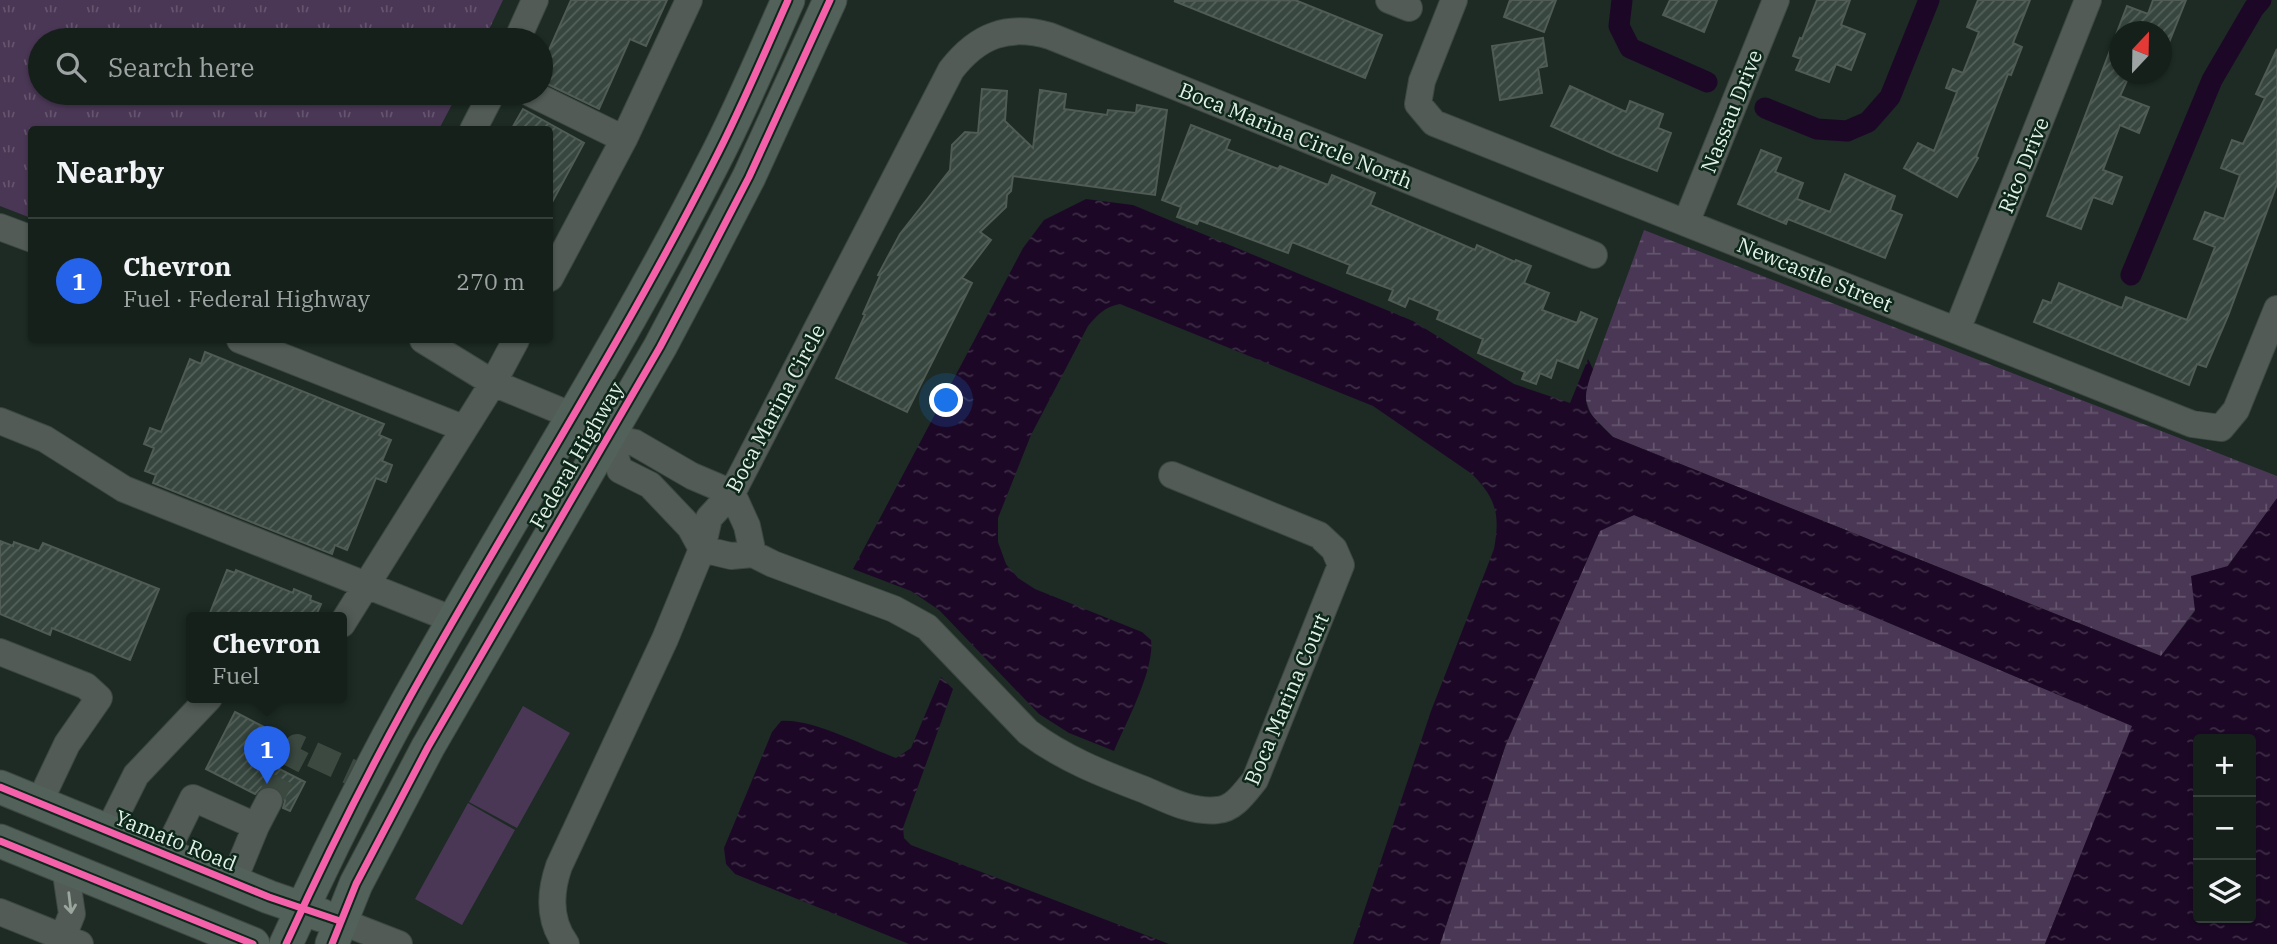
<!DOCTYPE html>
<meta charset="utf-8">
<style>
body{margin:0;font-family:"IBM Plex Serif",serif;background:#232d28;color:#f1f3f6}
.controls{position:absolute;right:21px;bottom:21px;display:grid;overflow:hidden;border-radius:7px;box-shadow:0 2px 5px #0004}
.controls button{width:63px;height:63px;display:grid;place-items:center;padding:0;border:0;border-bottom:2px solid #353e3a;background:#16201b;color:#f1f3f6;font:35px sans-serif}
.compass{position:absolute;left:2109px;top:21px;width:63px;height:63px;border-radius:50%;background:#16201b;box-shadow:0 2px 5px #0004;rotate:22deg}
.you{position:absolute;left:947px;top:401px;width:24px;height:24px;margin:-18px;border:5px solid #fff;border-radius:50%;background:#1a73e8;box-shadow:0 0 0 10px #1a73e833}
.badge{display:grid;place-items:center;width:46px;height:46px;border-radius:50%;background:#2563eb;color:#fff;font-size:23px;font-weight:700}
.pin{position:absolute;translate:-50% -58px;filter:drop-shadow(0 2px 4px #0008)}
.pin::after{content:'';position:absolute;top:37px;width:24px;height:21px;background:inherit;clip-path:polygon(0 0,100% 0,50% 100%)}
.popup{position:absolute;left:186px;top:612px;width:161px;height:91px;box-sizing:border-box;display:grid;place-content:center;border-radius:7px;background:#16201b;filter:drop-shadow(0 2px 5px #0005);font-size:23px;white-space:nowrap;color:#9ea3a3}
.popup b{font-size:26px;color:#f1f3f6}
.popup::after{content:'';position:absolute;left:50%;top:100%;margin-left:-14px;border:14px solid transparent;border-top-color:#16201b}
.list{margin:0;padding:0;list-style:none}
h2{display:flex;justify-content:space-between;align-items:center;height:91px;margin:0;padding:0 28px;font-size:30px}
h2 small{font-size:23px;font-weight:400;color:#9ea3a3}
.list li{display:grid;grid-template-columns:46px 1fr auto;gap:21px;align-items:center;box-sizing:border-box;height:126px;padding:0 28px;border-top:2px solid #353e3a}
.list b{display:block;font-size:26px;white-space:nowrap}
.list p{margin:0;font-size:23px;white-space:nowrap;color:#9ea3a3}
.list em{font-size:23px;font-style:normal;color:#9ea3a3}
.icon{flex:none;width:38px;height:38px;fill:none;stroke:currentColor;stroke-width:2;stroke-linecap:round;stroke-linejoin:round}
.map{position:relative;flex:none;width:2277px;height:944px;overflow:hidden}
.search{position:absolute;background:#16201b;box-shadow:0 2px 5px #0004;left:28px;top:28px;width:525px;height:77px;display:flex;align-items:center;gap:18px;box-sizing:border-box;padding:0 24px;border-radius:38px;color:#9ea3a3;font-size:26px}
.panel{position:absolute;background:#16201b;box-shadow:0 2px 5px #0004;left:28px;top:126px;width:525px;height:217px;border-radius:7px}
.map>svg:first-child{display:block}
.green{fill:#4a3755}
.wetland{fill:url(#wetland-marsh)}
.park{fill:url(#park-tufts)}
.water{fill:url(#water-ripples);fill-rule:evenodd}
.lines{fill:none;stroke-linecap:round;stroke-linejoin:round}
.canal{stroke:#1c0826;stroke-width:21}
.building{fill:url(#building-hatch);stroke:#4f5b54;stroke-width:2}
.minor-tunnel{stroke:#3b4941;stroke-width:26;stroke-dasharray:26 13;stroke-linecap:butt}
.minor-casing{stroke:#3c4741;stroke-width:28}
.major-casing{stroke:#3c4741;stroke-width:35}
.minor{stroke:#525b56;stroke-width:26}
.major{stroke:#526159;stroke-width:33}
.cycleway-casing{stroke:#0d271a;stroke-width:11}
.cycleway{stroke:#f560ab;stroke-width:7}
.oneway{stroke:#9aa69e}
.labels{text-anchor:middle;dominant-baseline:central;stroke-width:5;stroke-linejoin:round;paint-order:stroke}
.street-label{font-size:21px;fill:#e2f1e7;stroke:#0d271a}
</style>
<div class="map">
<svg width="2277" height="944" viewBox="0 0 2277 944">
<defs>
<pattern id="wetland-marsh" width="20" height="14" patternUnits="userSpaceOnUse" patternTransform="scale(1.75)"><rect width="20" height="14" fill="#4a3755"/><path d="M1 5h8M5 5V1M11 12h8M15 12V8" fill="none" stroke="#64546d"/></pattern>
<pattern id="park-tufts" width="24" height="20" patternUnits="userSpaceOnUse" patternTransform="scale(1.75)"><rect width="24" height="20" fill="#4a3755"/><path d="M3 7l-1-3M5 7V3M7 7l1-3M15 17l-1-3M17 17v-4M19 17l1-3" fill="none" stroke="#64546d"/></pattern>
<pattern id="water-ripples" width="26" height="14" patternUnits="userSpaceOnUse" patternTransform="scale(1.75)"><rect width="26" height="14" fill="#1c0826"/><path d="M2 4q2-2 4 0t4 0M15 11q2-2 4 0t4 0" fill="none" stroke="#3d2c46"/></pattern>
<pattern id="building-hatch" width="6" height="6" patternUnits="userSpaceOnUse" patternTransform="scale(1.75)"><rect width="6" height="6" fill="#37473f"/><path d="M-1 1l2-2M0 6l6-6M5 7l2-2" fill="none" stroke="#54625b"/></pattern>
</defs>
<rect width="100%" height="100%" fill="#1d2b24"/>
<!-- green -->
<path class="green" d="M523,706l47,27 -53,95 -48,-26z
M468,803l47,27 -53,95 -47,-26z"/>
<!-- wetland -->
<path class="wetland" d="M1644,230l633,246v23l-116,157 -548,-219 -22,-22 -7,-21z
M1634,515l499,211 -88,218h-605l66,-200 94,-214z"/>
<!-- park -->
<path class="park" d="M0,0h503l-19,40h-444v53h418l-19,36 -407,1 -1,88 -31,-12z"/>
<!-- water -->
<path class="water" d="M1086,199l47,6 280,116 101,63 56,19 18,-44 5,10c-14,38 -7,41 20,68l548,219 34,-45 -4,-35 37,-10 49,-68v446h-232l87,-218 -498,-211 -34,16 -94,213 -66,200h-87l78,-233 63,-162c6,-33 3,-50 -22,-75l-99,-68 -253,-102c-15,3 -22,10 -32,22l-57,109 -33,83v24l8,22 12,14 17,11 107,43 9,8c4,29 -25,83 -37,111l-45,-18 -30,-19 -100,-104 -28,-19 -58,-22 170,-321 21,-28zM2198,739h53v179h-53z
M941,677l12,12 -50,139 1,10 7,7 258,99h-260l-174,-70 -9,-10 -2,-16 48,-116 9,-11c31,-3 85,26 115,37l15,-10z"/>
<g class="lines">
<!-- canal -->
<path class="canal" d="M1622,0l-3,26 11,22 77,34
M1765,108l52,21 30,2 21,-9 22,-25 39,-97
M2131,275l81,-195 42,-72 7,-8"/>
</g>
<!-- building -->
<path class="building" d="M571,0h96l-21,46 -16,-7 -31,70 -58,-28v-13z
M1295,0l87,35 -17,43 -191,-77z
M1510,0h46l-12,32 -40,-15z
M1670,0h47l-13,32 -41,-17z
M1817,0h33l-9,25 24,9 -14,36 -15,-6 -7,18 -33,-12 5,-11 -8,-3 7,-18 2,1z
M1978,0h52l-17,43 9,4 -11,28 -3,-1 -32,83 2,1 -21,39 -53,-29 14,-25 16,8 23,-59 -11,-4 7,-19 10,4 16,-41 -12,-5z
M2153,0h33l-24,60 -1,-28h-42v42h11l-10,22 29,11 -10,26 -19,-8 -17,45 19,7 -10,27 -19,-7 -12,32 -34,-13 80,-210 21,8z
M1543,38l4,28 -9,2 4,25 -42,7 -8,-54z
M2277,49v135l-49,132 -22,51 -9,-3 -8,21 -155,-63 9,-22 8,3 8,-20 63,25 4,-11 61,23 28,-73 -21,-8 11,-27 19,7 16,-44 -19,-7 11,-28 11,4 22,-46 -9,-4z
M1570,86l56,26 4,-11 33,13 -5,14 13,5 -14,38 -41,-16 -65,-29z
M982,89l25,2 -2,30 28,27 7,-58 26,4 -2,15 43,6 1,-5 28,3 1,-8 30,5 -12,85 -142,-19 -2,15 -4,4 -1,12 -26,25 11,8 -29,38 10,5 -65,129 -71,-34 29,-63 -2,-1 17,-38 -2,-1 22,-41 50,-64 2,-25 13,-13 13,1z
M523,109l61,34 -34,63v-76h-39z
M1191,125l39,15 -4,9 52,20 2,-3 48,19 4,-10 43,18 -5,12 105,45 2,-5 38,17 1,-2 15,6 -7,17 25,10 -7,17 35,13 4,-11 16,7 -19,49 -21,-8 -6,18 -11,-5 -4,11 -14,-5 3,-7 -47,-19 5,-14 -46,-20 3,-8 -31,-13 -4,9 -16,-7 4,-10 -46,-17 3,-8 -58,-23 -4,11 -89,-33 -2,4 -20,-7 4,-10 -19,-7z
M1761,150l20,8 -6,14 28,11 -6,16 33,13 15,-38 50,22 -5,14 12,5 -17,43 -97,-39 -2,5 -48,-20z
M205,352l179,72 -5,11 12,5 -9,21 10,4 -6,17 -10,-4 -29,72 -12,-5 -3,9 -179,-71 3,-8 -11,-4 9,-23 -10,-4 6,-16 11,4 29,-73 11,5z
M0,541l13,5 1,-4 25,9 4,-8 116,46 -29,71 -78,-32 -2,7 -50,-21z
M227,570l8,3 1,-3 57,23 1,-4 17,7 -1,4 11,4 -6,14h-107z
M235,712l29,15 -14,27 55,28 -15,29 -7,-3 2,-7 -2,-8 -7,-6 -8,-2 -7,2 -6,7 -49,-25z"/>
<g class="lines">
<!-- minor-tunnel -->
<path class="minor-tunnel" d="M269,801l28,-54 69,32"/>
<defs>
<path id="minor" d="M1389,0l20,8
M1454,0l-32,81 -4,23 16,19 758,301 29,4 15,-18 41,-101
M517,40l18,-40
M530,93l94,46
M473,130l19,-37
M1686,223l90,-223
M0,227l32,12
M550,278l74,-139 65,-139
M1957,330l131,-330
M240,340l223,88
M423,340l70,43 80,33 35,21 27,6 57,33 40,17 15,33 6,28
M0,421l45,18 79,50 330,131
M608,437l12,33 30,15 40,42 12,22 29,7 22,-2 20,10 121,45 33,18 101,105c36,27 75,42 117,58 23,10 47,23 73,20 16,-1 27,-18 37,-30l86,-215 -7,-16 -15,-14 -147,-60
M342,624l151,-241 23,-43
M0,652l86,34 13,12 -32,46 -28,59
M108,831l28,-56 73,-77
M165,855l28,-57 63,28 13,-25
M233,882l23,-56
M0,912l80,32
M340,921l59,23
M60,944l12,-30 -7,-47
M566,944c-18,-24 -16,-52 -7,-78l106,-227 37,-90 7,-31 23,-25 219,-423c27,-35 57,-46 99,-34l544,219"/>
<path id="major" d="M0,787l269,110 52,18
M0,841l253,103
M286,944c37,-81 77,-162 120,-240 101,-182 214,-357 308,-543 27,-52 50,-107 74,-161
M332,944l24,-60 72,-137 232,-400 45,-85 44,-85 81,-177"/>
</defs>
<!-- minor casing -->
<use href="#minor" class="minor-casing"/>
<!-- major casing -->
<use href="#major" class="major-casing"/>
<!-- minor -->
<use href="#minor" class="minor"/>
<!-- major -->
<use href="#major" class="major"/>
<defs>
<path id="cycleway" d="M0,787l269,110 71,24
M0,841l253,103
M286,944c37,-81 77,-162 120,-240 101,-182 214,-357 308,-543 27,-52 50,-107 74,-161
M332,944l24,-60 72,-137 232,-400 45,-85 44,-85 81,-177"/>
</defs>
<!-- cycleway casing -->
<use href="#cycleway" class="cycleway-casing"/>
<!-- cycleway -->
<use href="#cycleway" class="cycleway"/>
</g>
<!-- one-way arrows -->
<defs><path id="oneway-shaft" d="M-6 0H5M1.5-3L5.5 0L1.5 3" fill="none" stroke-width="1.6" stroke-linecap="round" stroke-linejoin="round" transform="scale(1.75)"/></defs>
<use class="oneway" href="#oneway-shaft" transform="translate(70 903) rotate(83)"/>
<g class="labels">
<!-- street labels -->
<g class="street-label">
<text transform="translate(1731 111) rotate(-68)">Nassau Drive</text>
<text transform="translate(1296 135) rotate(22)">Boca Marina Circle North</text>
<text transform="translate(2023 165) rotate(-68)">Rico Drive</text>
<text transform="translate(1815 274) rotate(22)">Newcastle Street</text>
<text transform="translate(775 408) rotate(-62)">Boca Marina Circle</text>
<text transform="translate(576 455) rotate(-60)">Federal Highway</text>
<text transform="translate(1286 699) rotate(-67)">Boca Marina Court</text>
<text transform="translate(176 840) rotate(22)">Yamato Road</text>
</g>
</g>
</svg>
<div class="controls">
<button>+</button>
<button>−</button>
<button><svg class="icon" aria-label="layers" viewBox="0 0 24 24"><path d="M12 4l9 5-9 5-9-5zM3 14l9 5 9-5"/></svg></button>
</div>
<svg class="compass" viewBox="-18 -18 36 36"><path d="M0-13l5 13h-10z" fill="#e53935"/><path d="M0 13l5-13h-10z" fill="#9ea3a3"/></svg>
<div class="you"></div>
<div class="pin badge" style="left:267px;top:784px">1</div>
<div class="popup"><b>Chevron</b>Fuel</div>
<div class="search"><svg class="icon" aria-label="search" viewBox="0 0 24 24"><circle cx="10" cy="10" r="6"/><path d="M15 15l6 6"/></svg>Search here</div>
<section class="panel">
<h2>Nearby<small></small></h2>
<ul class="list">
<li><span class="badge">1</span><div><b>Chevron</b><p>Fuel · Federal Highway</p></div><em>270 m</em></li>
</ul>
</section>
</div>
